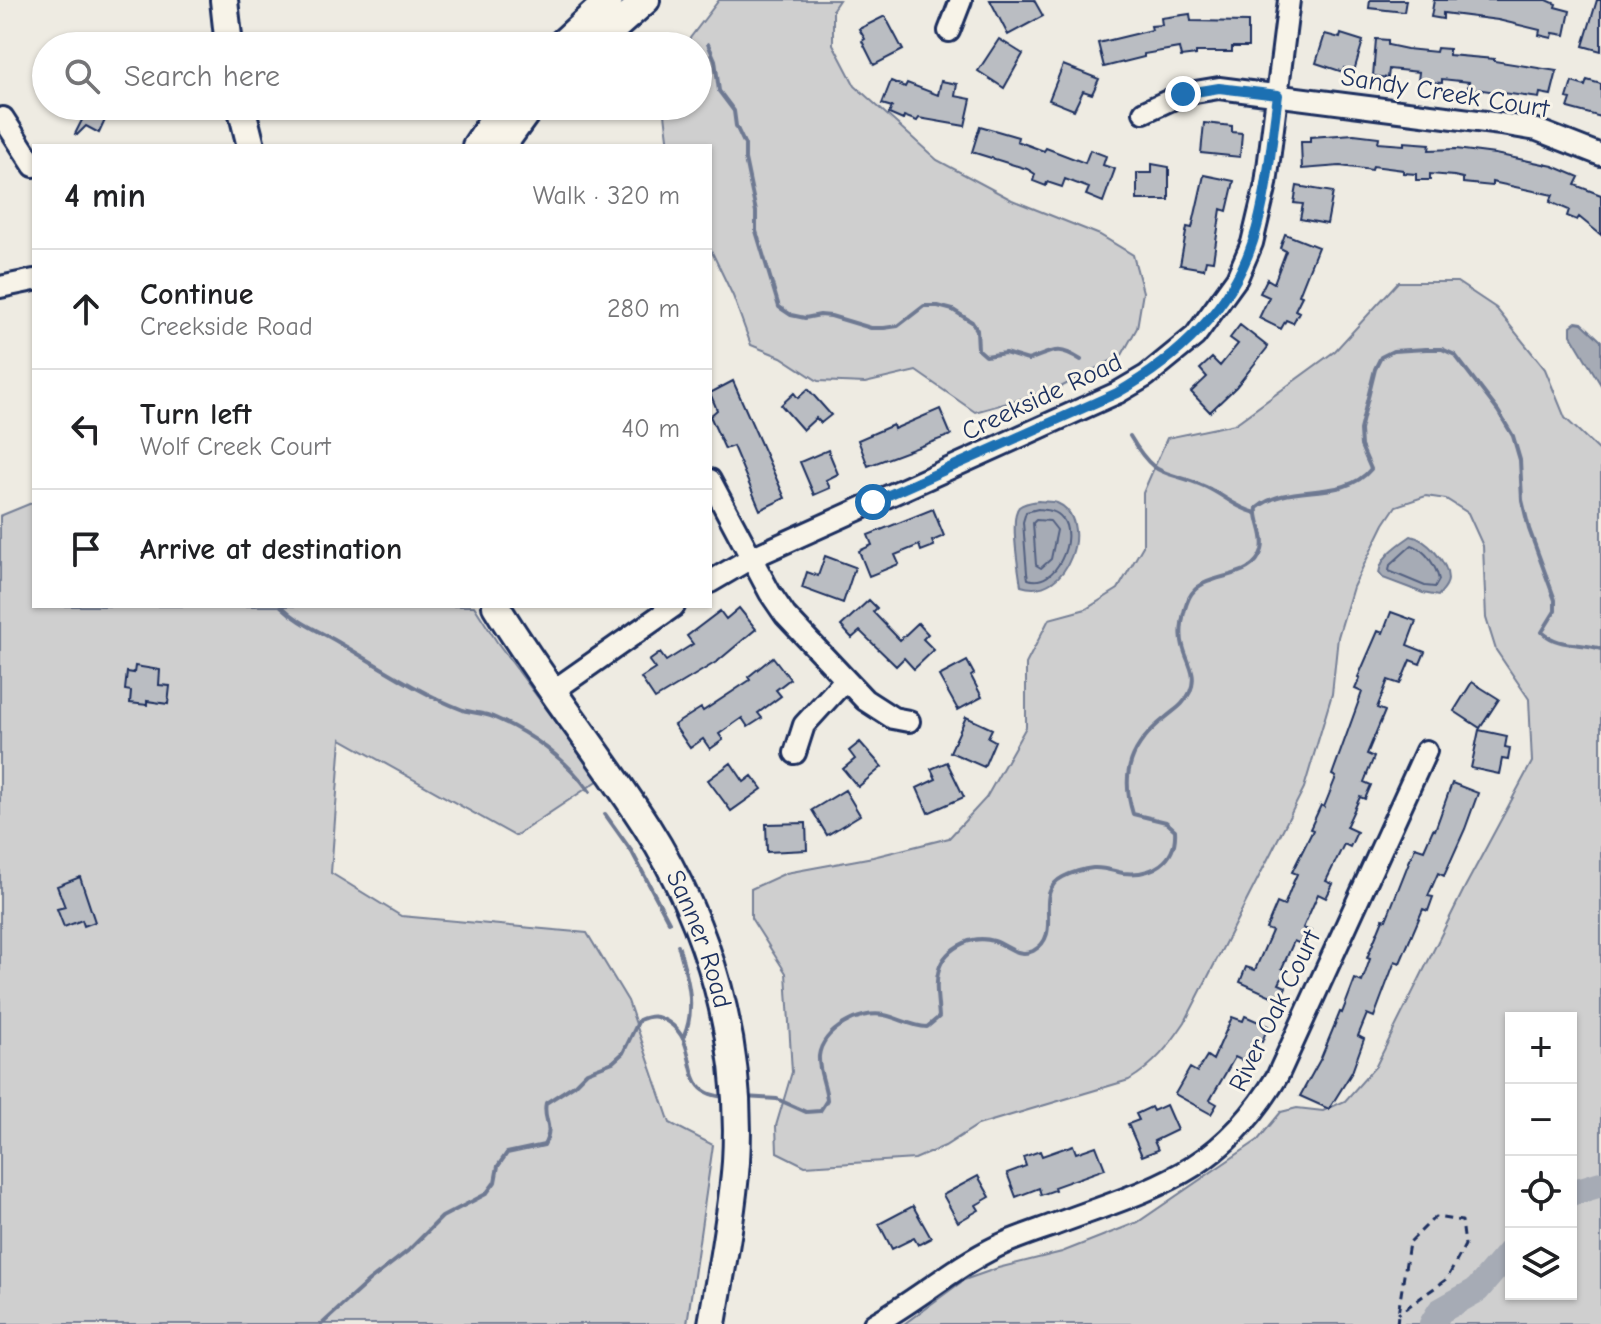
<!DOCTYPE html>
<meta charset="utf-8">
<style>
body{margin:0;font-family:"Comic Neue",sans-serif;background:#f6f6f6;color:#202124}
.controls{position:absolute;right:24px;bottom:24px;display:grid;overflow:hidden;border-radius:0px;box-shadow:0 2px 6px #0004}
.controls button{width:72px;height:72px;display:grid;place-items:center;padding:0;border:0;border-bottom:2px solid #e0e0e0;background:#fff;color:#202124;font:40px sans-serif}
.stop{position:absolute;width:24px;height:24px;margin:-18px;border:6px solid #1f6fb2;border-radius:50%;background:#fff}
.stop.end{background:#1f6fb2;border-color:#fff;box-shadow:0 2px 8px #0008}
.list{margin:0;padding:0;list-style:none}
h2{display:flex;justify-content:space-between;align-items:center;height:104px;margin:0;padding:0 32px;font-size:34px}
h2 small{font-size:26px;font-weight:400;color:#757577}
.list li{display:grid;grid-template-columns:52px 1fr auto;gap:24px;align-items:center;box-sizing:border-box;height:120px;padding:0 32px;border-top:2px solid #e0e0e0}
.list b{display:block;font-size:30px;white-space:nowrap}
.list p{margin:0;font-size:26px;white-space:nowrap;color:#757577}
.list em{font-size:26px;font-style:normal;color:#757577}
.icon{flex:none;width:44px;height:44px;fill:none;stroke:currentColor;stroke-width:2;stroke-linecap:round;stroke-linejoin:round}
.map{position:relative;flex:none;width:1601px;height:1324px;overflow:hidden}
.search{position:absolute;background:#fff;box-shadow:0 2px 6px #0004;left:32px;top:32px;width:680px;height:88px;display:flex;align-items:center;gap:20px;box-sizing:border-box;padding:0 28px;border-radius:44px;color:#757577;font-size:30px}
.panel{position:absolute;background:#fff;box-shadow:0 2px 6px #0004;left:32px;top:144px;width:680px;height:464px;border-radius:0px}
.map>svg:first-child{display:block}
.green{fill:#cfcfcf;stroke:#757f96;stroke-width:2;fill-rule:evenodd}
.water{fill:#a6abb5;stroke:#6e7992;stroke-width:2}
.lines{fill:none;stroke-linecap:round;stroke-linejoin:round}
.shore{stroke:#536181;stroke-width:2}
.stream{stroke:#6e7992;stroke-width:4}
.river{stroke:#a6abb5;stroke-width:26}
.building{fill:#babdc2;stroke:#1b2f5e;stroke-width:2}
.minor-casing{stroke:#1b2f5e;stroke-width:26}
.major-casing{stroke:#1b2f5e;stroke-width:32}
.path{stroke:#1b2f5e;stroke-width:3;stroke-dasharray:8 6;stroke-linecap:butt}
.minor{stroke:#f7f3e8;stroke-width:20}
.major{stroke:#f7f3e8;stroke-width:26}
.route{stroke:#1f6fb2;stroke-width:10}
.labels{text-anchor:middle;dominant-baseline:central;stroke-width:6;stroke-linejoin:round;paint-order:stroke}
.street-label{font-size:26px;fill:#1b2f5e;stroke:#f7f3e8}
</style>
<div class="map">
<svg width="1601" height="1324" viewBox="0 0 1601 1324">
<rect width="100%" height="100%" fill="#eeebe2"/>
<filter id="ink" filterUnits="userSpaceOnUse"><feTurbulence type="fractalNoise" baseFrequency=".0125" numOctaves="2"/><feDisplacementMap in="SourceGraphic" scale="16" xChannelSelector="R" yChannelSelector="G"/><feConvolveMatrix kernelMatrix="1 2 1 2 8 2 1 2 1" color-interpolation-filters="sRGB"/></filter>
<g filter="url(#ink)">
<!-- green -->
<path class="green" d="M719,0h120l-6,9v35l22,42 82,74 75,40 88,35 33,20 10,37 -6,36 -15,27 -65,34 -82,23 -59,-41 -51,12 -47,-2 -37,-24 -30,-12 -18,-49 -23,-48v-102h-41l-5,-40h34v-60h-14z
M1398,282h59l39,26 49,61 20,49 36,34v872h-697l60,-44 34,-12 64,-16 76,-30 120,-82 23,-28 16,-4 26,3 22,-10 31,-35 89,-179 67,-125 -3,-63 -33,-49 -10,-32 -3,-72 -15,-33 -22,-14 -20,-3 -30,10 -12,18 -31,63 -15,50 -6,57 -28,94 -119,234c-16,24 -31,43 -56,58l-151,45 -33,21 -30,13 -110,7 -28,-14 -1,-26 16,-54 -6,-99 -35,-55v-29l35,-16 87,-16 76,-19 37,-40 40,-71v-63l23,-45 37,-10 32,-20 25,-43v-53l24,-55 68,-14 100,-73zM1511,1018h60v276h-60z
M34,502v104h440l23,36 102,138 -84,56 -174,-97 -10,134 70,43 186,17 41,68 42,122 43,22 -26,179h-687v-808z"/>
<!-- water -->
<path class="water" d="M1576,322l6,1 19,18v44l-30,-50v-9z
M1038,501c5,1 13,0 19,2 38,16 12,99 -36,83 -2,-14 -12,-69 -2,-79 5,-4 12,-5 19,-6z
M1411,536c15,3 37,26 37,43 0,7 -6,12 -10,17l-15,-3 -40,-15 -4,-5c2,-17 19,-28 32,-37z"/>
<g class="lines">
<!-- shore -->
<path class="shore" d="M1038,509c8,1 18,1 24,9 16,19 -6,71 -34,61l-1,-6 -4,-51 3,-10z
M1036,520l14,1 7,9 -6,29 -10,9 -5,-3 -3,-42z
M1412,545c14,5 24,21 27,35l-4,7 -10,-1 -36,-15 1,-6z"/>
<!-- stream -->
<path class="stream" d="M708,44l7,16 4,31 15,20 2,15 9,19v14l11,53v19l23,76 12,8 14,3 15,-3 11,1 40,12h13l14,-2 26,-20h14l15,4 19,12 5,8 1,19 8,7 19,-3 23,7c25,-8 28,-16 53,0
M1130,436c27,46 34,32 76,51 19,9 28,20 50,26
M281,606c20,19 35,23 57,36 41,24 81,51 125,68 10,3 21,3 30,7 38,16 73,42 97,75
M605,814l27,38 37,70
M678,945c9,30 19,61 6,91
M744,1097l33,2 29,13 14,-1 7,-11c-1,-15 -9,-29 -8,-44 3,-26 41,-46 65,-41 15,3 27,11 43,12l12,-10c-2,-30 -10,-58 25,-74 9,-4 20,-5 30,-2 13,4 24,17 39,10 32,-17 -2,-58 30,-74 8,-4 21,-8 30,-9 10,-1 20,3 30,5 29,3 54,-11 52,-43l-9,-8 -33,-8c-13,-41 -2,-69 32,-96 9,-8 19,-13 25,-26 8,-18 -3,-29 -7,-46 -4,-14 0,-35 6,-48 14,-29 63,-14 73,-48 4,-15 -7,-29 -5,-42 32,-27 86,-5 114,-39l-10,-23 -1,-16 15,-61 6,-12 12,-6 33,-2h16l13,6 43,56 15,25 7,24 2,40 7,29 26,71v11l-13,21c17,16 39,10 59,17
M322,1324l47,-43 40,-31 33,-33 44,-23 9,-12 3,-16 9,-13 37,-8c11,-20 -2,-25 2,-42l28,-18 13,-13 26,-10 10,-9 16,-33c12,-5 18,-5 29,2 36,23 6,74 60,75"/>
<!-- river -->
<path class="river" d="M1571,1193l30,-9
M1432,1324l8,-13 37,-21 34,-40"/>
</g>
<!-- building -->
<path class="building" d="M990,0h44l9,16 -35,19z
M1370,0h36l-2,12 -35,-4z
M1434,0h113l9,4 -1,3 15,4 -5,24 -12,-2 -1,5 -13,-3 1,-5 -42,-10 -55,-7v6l-12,-2z
M1597,0h4v51l-18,-5z
M1190,14l1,7 57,1v25h-16v5h-36v3l-15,2 -2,-9 -35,6v3l-40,10 -6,-24 54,-13 -1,-4 11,-1 -1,-7z
M885,16l18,34 -29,15 -12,-24 3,-2 -6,-10z
M1325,34l15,4 1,-4 22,7 -9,30 -10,-3 -1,4 -27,-9z
M999,39l24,15 -19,34 -26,-17z
M1376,39l12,1v5l19,4 29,3 1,-4 12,1v6l45,4v2l63,10 -6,24 -11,-2 -1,5 -71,-10 1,-6 -27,-3v4l-24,-2 1,-9 -30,-3 -1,9 -15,-2z
M1063,65l36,14 -7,15 -9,-3 -9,19 -25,-10z
M1587,80l14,4v33l-33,-9 3,-9 -4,-1 5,-16 13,4z
M891,81l14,6 2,-4 31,12 3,-14 16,3 -2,12 16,3 -6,27 -46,-8 -2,3 -13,-5 -1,4 -14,-6 3,-7 -10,-3z
M89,106h18l-9,8 8,4 -7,15 -13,-7 -9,9 -2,-1z
M1204,123l28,3v6l10,1 -2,24 -39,-4z
M980,126l38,11 -1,4 27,10 2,-3 39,15 5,-13 16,6 -3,9 12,4 -12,33 -17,-7 3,-7 -24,-9 -3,8 -15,-5 -1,4 -13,-5 2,-7 -8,-5 -55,-17z
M1354,134l25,3 -1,6 26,2v-3l26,2 -1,6 27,-1 39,5 58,12 26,11 -4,8 26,10v40l-22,-18 -2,3 -10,-4 2,-6 -19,-8 3,-7 -61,-13v4l-29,-3v-5l-9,-2 -24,-2v6h-14v-6l-13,-1v-3l-30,-4 -1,4 -32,-4 -38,3 -1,-27h9v-5z
M1152,164l17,3v33h-32v-27h15z
M1204,175l30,6 -7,30 -6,-2 -8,52 -7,-1 -2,9 -24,-4 7,-38 5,1z
M1297,186l36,6 -6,32 -27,-5 3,-15 -9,-1z
M1285,234l33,13 -19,48 3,1 -7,14 4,2 -6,11 -7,-3 -5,9 -22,-11 10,-21 -9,-4 7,-14 7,4 12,-32 -6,-3z
M1240,325l28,22 -32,40 -26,25 -19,-20 16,-15 -7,-8 12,-11 8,8 18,-22 -8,-6z
M733,381l52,117 -25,12 -27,-64 -8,3 -15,-33 7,-6 -7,-17z
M808,389l23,26 -10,8 -5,-5 -13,12 -22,-25 13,-12 4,5z
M940,409l11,26 -83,31 -10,-26 35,-15 1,4z
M828,450l10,24 -12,6 4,8 -16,7 -14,-33z
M933,509l11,27 -12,5 2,5 -13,5 -2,-6 -24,10 4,9 -30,12 -10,-25 13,-6 -4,-10z
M825,556l30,11 -12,36 -41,-15 5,-16 11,4z
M869,600l8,8 -4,4 27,28 18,-17 10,11 -5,5 11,11 -20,19 -10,-11 -8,8 -36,-35 -8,7 -11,-12z
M739,608l17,21 -38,32 -63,38 -14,-21 14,-9 -6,-8 11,-8 6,8 27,-17 -6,-8 33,-25 6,8z
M1391,612l25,9 -9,24 18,7 -5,12 -10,-4 -10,24 -12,-4 -11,28 8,3 -18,43 7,3 -10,25 7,3 -6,14 -5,-2 -14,30 11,5 -7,15 -6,-3 -18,37 7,3 -7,14 -8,-4 -15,34 8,3 -6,15 -11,-5 -12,27 4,2 -7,14 7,3 -6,13 -40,-18 6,-15 9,3 17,-39 -6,-2 11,-26 7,3 9,-23 4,-9 -5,-2 21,-42 -3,-1 11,-24 3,2 12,-30 -4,-2 30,-83 -7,-3 5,-11 -2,-1 20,-46 5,2z
M773,657l17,22 -14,11 5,6 -23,17 4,5 -14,9 -6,-9 -23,16 4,6 -13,9 -7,-10 -13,9 -16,-23 27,-17 2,3 47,-31 -2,-3z
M967,661l7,13 -3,2 11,21 -24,13 -19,-34z
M135,666l25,4 -1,15 11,1 -2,18 -21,-3v4l-17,-2 1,-12 -6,-1 2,-18 7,1z
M1472,682l27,17 -19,29 -26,-17z
M966,717l26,12 -4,8 7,4 -11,26 -34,-15z
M1479,730l28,6 -2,11 5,1 -2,12 -6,-1 -3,15 -28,-6z
M860,742l22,25 -24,20 -15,-18 12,-10 -6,-8z
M947,762l17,35 -36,16 -11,-25 19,-9 -5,-10z
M731,763l13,19 8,-6 10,13 -31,22 -23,-31z
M1452,783l26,10 -13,36 -21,47 -6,-3 -10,23 5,1 -5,14 -5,-2 -23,54 -5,-2 -21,56 -7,-3 -9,22 6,3 -12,33 -23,37 -29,-13 21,-38 19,-46 2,1 13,-34 7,3 8,-23 -3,-1 16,-39 3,1 29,-73 9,3 9,-21 2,1z
M845,790l15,25 -33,20 -15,-25z
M806,823l1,27 -40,2 -1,-28z
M80,877l15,45 -11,4 -2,-6 -18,7 -7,-18 8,-2 -8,-21z
M1245,1016l23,10 -6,16 -5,-2 -10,23 -12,-6 -25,43 7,4 -6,10 -36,-20 15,-26 7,4 10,-16 6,4 19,-43 11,4z
M1166,1105l11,25 -23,11 4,9 -16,6 -14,-32 11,-4 -3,-6 15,-7 2,4z
M1073,1145l3,8 20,-7 9,23 -51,18 1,3 -14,5 -2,-7 -23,9 -9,-24 19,-7 -3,-9 17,-6 2,5z
M978,1176l12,21 -14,8 3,5 -21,12 -15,-27z
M913,1206l18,32 -13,7 -4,-7 -22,11 -13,-25z"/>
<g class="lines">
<defs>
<path id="minor" d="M949,31l12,-31
M1144,112l39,-18 36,-6 282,36 36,6 64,25
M3,118l31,48
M0,287l34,-7
M710,480l60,113 15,22 80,85 28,18 16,3
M710,582l41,-24 366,-165 29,-17 49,-40 42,-58 15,-35 14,-59 23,-184
M553,691l121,-85
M795,753l9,-28 41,-45
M874,1324c43,-24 80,-57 124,-78 19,-9 39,-15 58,-22 100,-37 164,-51 222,-149l148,-324"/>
<g id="major">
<path d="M224,0l5,46"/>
<path d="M559,46l50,-46"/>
<path d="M594,46l52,-46"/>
<path d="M241,106l10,40"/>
<path d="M476,146l27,-40"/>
<path d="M502,146l29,-40"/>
<path id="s1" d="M496,606c46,76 103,146 151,221 63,100 96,216 89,335 -4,54 -15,108 -24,162"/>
</g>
</defs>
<!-- minor casing -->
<use href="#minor" class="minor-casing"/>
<!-- major casing -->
<use href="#major" class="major-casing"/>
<!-- path -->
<path class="path" d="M1397,1324l1,-10 11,-71 26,-26 27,4 3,24 -18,34 -49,35"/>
<!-- minor -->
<use href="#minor" class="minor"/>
<!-- major -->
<use href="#major" class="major"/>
</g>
</g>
<g class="lines" filter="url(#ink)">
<!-- route -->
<path class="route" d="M873,502l244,-109c60,-34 114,-84 136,-152 15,-47 18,-97 25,-146l-59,-7 -36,6"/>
</g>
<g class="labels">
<!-- street labels -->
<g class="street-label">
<text transform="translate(1445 93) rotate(9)">Sandy Creek Court</text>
<text transform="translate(1042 397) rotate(-25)">Creekside Road</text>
<text stroke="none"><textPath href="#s1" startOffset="392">Sanner Road</textPath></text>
<text transform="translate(1275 1011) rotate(-64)">River Oak Court</text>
</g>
</g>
</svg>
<div class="controls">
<button>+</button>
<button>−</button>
<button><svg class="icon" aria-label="locate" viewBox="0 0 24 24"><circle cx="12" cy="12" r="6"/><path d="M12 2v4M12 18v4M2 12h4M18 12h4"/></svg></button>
<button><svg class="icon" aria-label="layers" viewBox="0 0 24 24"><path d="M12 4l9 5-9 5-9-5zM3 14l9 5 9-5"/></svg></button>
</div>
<div class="stop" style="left:873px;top:502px"></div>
<div class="stop end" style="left:1183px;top:94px"></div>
<div class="search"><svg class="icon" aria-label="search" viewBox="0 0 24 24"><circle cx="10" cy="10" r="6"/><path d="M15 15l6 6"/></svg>Search here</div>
<section class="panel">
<h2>4 min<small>Walk · 320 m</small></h2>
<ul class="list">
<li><svg class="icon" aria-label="ahead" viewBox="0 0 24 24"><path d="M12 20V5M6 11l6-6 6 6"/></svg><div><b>Continue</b><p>Creekside Road</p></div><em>280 m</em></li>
<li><svg class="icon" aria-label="left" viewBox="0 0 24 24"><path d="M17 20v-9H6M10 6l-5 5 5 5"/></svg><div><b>Turn left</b><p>Wolf Creek Court</p></div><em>40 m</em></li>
<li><svg class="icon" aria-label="arrive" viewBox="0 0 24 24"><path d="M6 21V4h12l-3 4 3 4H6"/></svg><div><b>Arrive at destination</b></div></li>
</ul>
</section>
</div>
